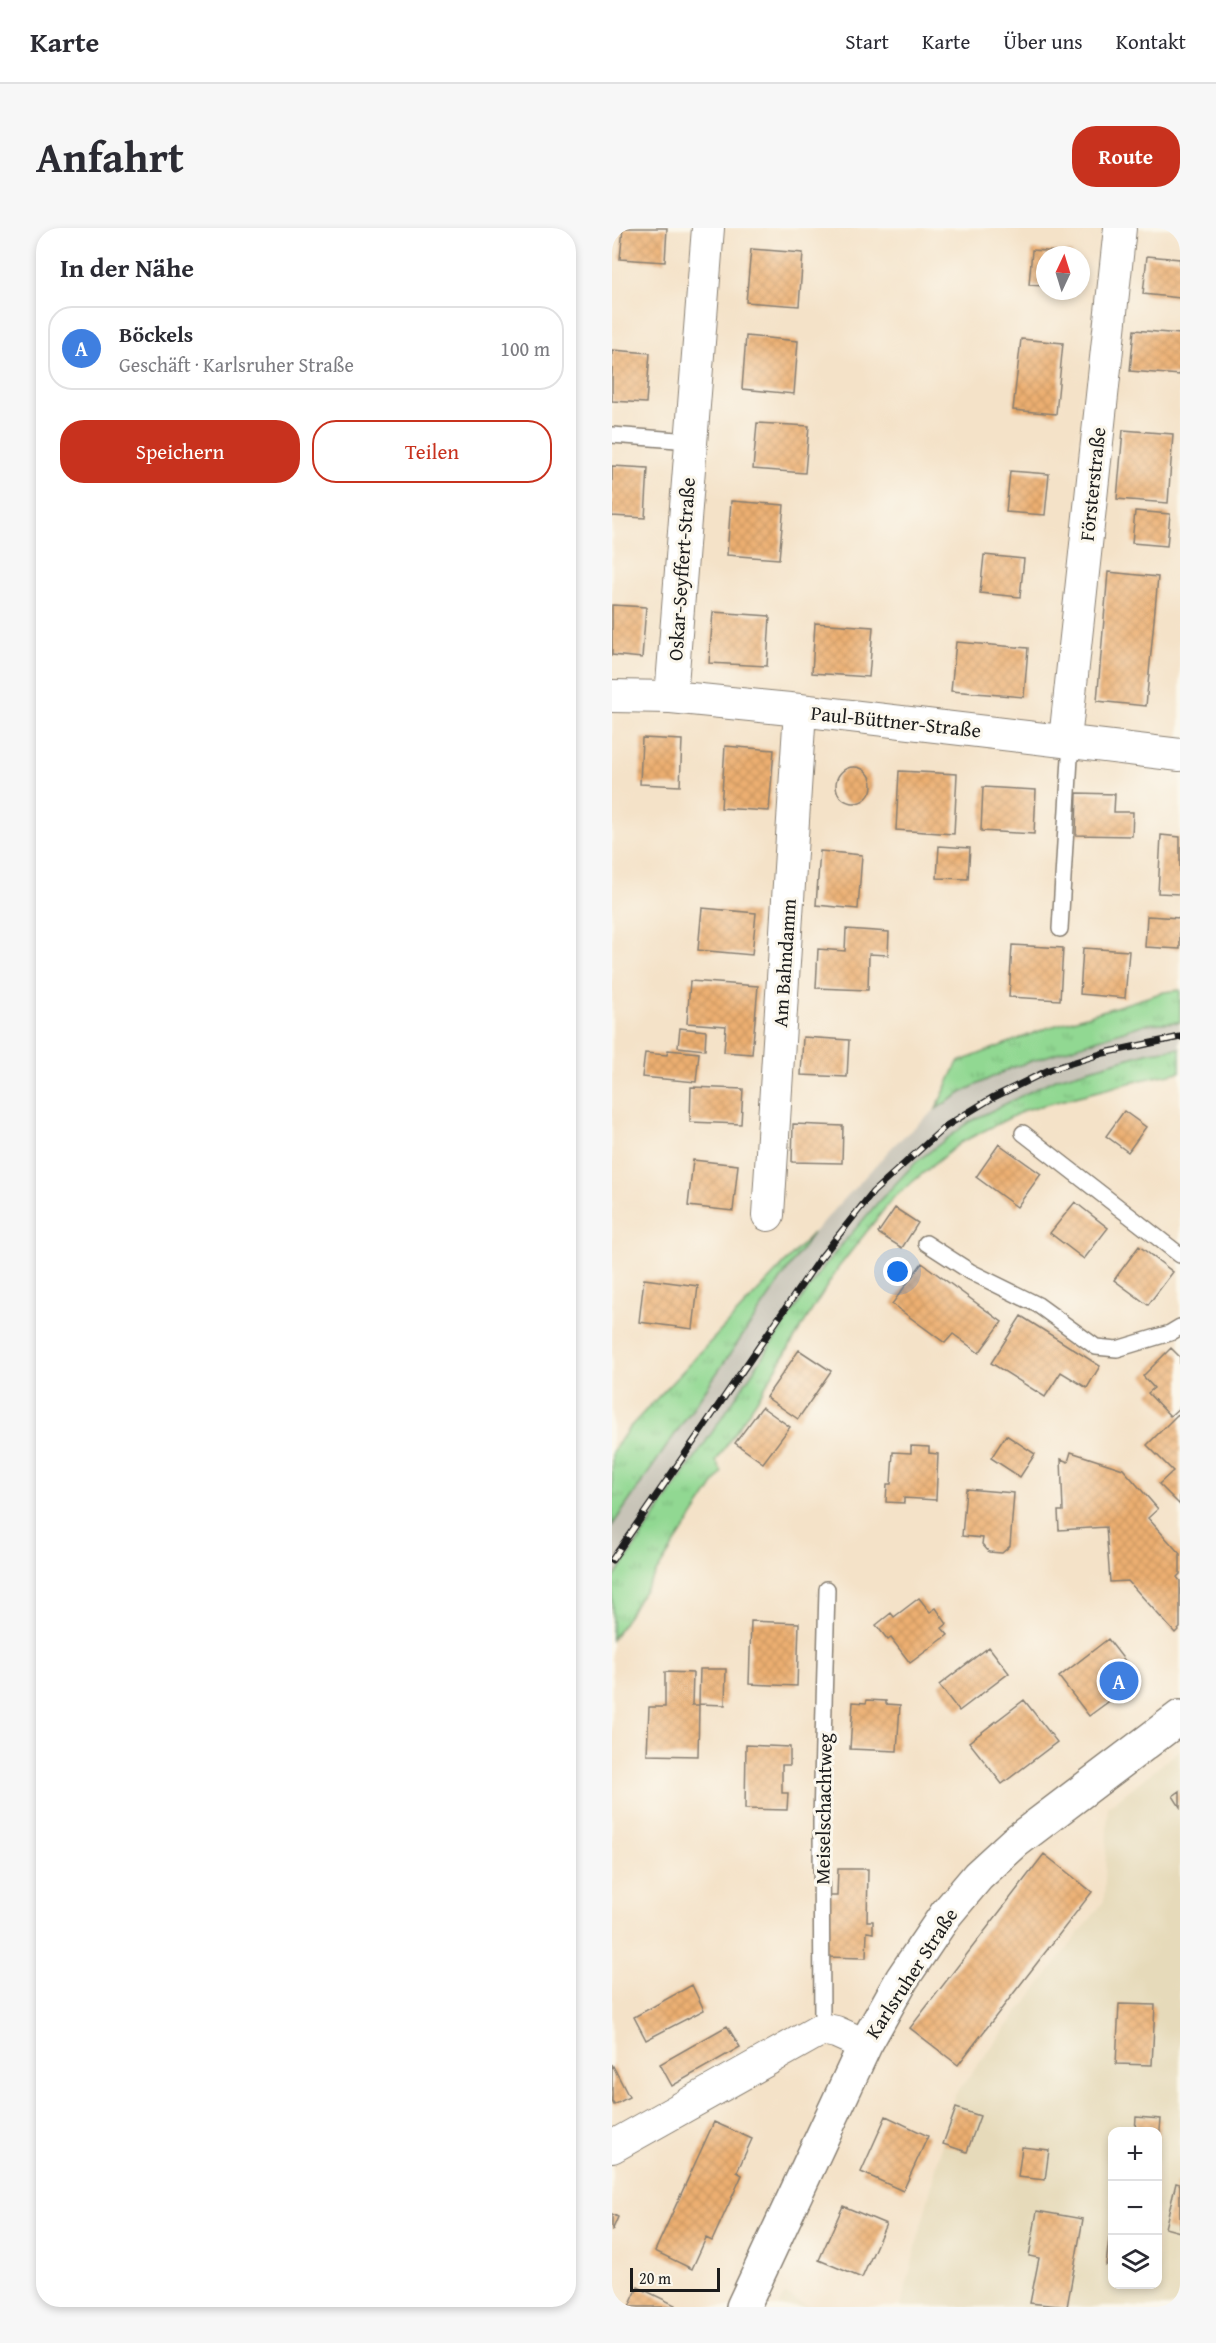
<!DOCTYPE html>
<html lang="de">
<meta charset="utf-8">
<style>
body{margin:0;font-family:"Gentium Book Plus",serif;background:#f7f7f7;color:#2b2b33}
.controls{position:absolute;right:18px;bottom:18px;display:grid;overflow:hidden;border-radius:12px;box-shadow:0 3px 9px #0003}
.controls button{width:54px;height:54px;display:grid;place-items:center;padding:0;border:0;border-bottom:2px solid #e1e1e2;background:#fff;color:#2b2b33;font:30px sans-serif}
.compass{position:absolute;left:424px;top:18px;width:54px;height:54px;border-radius:50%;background:#fff;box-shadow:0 3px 9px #0003;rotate:4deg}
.scale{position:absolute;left:18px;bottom:15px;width:90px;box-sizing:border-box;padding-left:6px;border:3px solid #1c1c1c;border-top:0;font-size:16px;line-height:21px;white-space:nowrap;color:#1c1c1c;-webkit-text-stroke:4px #fbf7ec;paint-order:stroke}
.you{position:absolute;left:286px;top:1044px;width:21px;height:21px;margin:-15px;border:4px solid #fff;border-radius:50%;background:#1a73e8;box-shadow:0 0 0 9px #1a73e833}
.badge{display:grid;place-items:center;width:39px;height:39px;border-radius:50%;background:#c8321e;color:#fff;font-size:20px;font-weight:700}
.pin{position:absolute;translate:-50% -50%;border:3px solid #fff;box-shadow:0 2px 6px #0006}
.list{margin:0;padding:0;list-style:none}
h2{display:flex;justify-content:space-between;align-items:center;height:78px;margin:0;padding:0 24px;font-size:26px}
h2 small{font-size:20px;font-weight:400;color:#7c7c81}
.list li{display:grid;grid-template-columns:39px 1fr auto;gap:18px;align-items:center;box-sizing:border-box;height:84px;margin:0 12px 12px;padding:0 12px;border:2px solid #e1e1e2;border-radius:24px}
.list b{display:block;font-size:22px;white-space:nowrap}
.list p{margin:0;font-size:20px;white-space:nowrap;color:#7c7c81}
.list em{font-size:20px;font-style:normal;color:#7c7c81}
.actions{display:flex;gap:12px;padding:18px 24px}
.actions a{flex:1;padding:14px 0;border:2px solid #c8321e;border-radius:24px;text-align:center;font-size:21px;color:#c8321e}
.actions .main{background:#c8321e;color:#fff}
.icon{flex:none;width:33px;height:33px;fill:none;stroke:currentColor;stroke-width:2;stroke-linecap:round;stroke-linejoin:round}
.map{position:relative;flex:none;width:568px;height:2079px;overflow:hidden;border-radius:24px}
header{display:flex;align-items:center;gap:36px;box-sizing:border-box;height:84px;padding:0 30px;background:#fff;border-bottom:2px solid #e1e1e2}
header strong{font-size:28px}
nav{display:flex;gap:33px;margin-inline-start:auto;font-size:21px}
.intro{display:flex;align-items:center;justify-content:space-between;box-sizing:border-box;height:144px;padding:0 36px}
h1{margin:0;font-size:42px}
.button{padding:15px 27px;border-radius:24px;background:#c8321e;color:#fff;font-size:21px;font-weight:700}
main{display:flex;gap:36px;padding:0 36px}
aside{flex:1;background:#fff;border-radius:24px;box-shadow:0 3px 9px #0003}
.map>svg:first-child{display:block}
.built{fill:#e6daba;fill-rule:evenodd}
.railway{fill:#c8c4b8}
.grass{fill:url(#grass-tufts);stroke:#567a57;stroke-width:1.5}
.building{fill:url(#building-cross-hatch)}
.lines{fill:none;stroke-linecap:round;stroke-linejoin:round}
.service-casing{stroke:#887f72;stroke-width:18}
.minor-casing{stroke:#887f72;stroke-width:34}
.secondary-casing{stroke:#887f72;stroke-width:36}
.service{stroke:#fff;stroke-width:15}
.minor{stroke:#fff;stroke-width:32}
.secondary{stroke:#fff;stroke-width:33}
.rail-casing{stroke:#1c1c1c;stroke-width:7}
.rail{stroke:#fbf7ec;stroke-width:4.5;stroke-dasharray:14;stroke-linecap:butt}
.labels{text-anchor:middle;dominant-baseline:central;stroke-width:6;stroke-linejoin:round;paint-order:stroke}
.street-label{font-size:20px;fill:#1c1c1c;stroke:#fbf7ec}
</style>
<header>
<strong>Karte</strong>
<nav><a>Start</a><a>Karte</a><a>Über uns</a><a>Kontakt</a></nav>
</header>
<div class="intro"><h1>Anfahrt</h1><a class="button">Route</a></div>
<main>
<aside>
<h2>In der Nähe<small></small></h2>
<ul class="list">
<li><span class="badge" style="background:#3f7fe0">A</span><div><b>Böckels</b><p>Geschäft · Karlsruher Straße</p></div><em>100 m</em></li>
</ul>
<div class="actions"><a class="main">Speichern</a><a>Teilen</a></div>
</aside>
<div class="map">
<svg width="568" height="2079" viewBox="0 0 568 2079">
<defs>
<pattern id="grass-tufts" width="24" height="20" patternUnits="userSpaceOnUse" patternTransform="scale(1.5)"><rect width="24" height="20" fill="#91d892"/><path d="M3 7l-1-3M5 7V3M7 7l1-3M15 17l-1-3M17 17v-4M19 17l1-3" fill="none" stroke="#7cb97d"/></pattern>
<pattern id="building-cross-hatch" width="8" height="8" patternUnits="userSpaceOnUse" patternTransform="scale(1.5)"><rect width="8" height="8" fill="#ecaf71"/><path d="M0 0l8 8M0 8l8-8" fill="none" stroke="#ca9661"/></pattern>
</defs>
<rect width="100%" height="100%" fill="#fbf7ec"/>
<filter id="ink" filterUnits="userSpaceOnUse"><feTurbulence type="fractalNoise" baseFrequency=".0167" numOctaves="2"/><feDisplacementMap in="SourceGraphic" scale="12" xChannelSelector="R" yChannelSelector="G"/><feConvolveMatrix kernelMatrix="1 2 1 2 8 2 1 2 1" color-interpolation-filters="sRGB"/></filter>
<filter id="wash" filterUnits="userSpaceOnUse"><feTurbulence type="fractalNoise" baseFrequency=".008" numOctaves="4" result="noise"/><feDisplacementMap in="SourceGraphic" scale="24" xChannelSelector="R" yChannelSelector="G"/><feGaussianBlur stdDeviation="1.35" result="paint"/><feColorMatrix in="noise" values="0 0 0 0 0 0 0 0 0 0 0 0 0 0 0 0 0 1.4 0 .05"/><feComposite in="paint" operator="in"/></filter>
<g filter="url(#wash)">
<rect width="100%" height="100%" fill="#f4e2c8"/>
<!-- built -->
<path class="built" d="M568,1522v557h-279l53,-211 150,-195 4,-94zM500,1904h46v152h-46z
M173,2066l24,13h-30z"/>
<!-- railway -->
<path class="railway" d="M568,794v26l-30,4 -95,27 -86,43 -53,40 -37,39 -55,65 -212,315v-55l201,-293 82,-89 41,-35 32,-20 43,-21 134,-44z"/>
<!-- grass -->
<path class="grass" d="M568,762v32l-35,2 -134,44 -43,21 -32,20 22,-47 89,-34 117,-36z
M568,820v24l-39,8 -116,30 -65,33 -67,55 -55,70 -80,130 -42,63 6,11 -110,168v-59l212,-315 55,-65 37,-39 53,-40 86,-43 95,-27z
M201,1005l-201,293v-74l17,-24z"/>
<g id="blocks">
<!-- building -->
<path class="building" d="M11,0h44l-2,34 -45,-3z
M139,21l52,4 -4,53 -53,-4z
M420,22l40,3v2h-27v31l-16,-1z
M535,28l33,3v39l-37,-4z
M522,102l46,4v41l-50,-4z
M134,108l52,5 -4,53 -52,-5z
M409,111l42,4 -7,71 -43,-4z
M0,122l38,3 -4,50 -34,-2z
M145,195l52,3 -4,47 -52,-4z
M511,202l50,4 -5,69 -51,-4z
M0,238l36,2 -3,50 -33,-2z
M398,243l39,3 -4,41 -39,-3z
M119,273l53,4 -5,54 -52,-4z
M523,283l35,3 -3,32 -35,-3z
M372,327l40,4 -4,38 -40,-4z
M496,344l50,5 -12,129 -49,-5z
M0,377l34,2 -4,51 -30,-3z
M101,384l57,4 -3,50 -58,-3z
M203,395l58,4 -4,50 -57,-4z
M344,414l72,6 -4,49 -73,-6z
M30,510l40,2 -2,46 -40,-2z
M113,518l49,4 -5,61 -48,-3z
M224 557a18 18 0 1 1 36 0a18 18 0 1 1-36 0Z
M287,543l58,3 -3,60 -58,-4z
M371,559l53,3 -2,44 -53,-3z
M465,565l38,1 -1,18h19l-1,24 -56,-1z
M549,607l19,2v57l-22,-1z
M327,618l31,2 -2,31 -31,-1z
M208,623l42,4 -4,54 -42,-4z
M90,680l54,5 -4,42 -54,-5z
M535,688l33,2v31l-35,-2z
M234,701l43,3 -1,23 -19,-1 -1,36 -52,-2 2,-39 27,2z
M400,717l51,3 -3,52 -51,-3z
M471,720l46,3 -4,47 -45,-4z
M78,753l68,5 -6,68 -28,-2 2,-26 -39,-3z
M68,800l26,3 -1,19 -27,-3z
M191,809l46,3 -2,37 -46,-2z
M56,822l31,3 -3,29 -54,-5 3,-24 22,2z
M79,859l52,2 -2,35 -51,-2z
M512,883l22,16 -18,25 -22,-16z
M181,896l50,2 -1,37 -50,-1z
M387,916l42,30 -24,33 -41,-30z
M81,932l45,5 -5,46 -45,-5z
M463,974l33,26 -24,31 -34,-26z
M283,980l23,15 -16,25 -24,-15z
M527,1018l34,26 -25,33 -34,-25z
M310,1035l80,59 -23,31 -26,-19 -8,9 -53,-39z
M32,1051l54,7 -5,43 -54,-7z
M409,1088l79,50 -13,22 -26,-16 -16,25 -54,-34z
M559,1120l9,9v50l-10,9 -22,-23 6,-5 -11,-12z
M187,1122l32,21 -33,48 -32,-22z
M150,1179l28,20 -27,36 -28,-20z
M566,1186l2,2v89l-21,-21 14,-13 -26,-26z
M394,1207l29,19 -15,23 -29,-19z
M299,1218l18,1v6l9,1 -2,46 -32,-2v5l-18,-1 1,-18h4l2,-32 18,1z
M459,1224l52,17 35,40 -10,9 32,36v20l-3,3 3,4v47l-5,5 -47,-52 -18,1 -4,-55 -47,3 -1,-19h5l-2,-52 7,3z
M354,1261l48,4 -4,53 -8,7 -13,-1 -7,-8 1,-6 -21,-2z
M307,1370l11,14 6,-4 11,16 -5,4 6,7 -38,28 -19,-25 -3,2 -12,-15 15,-12 3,4z
M139,1393l48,2 -2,63 -48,-2z
M496,1411l31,40 -50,37 -30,-39z
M377,1419l20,26 -50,38 -20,-26z
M88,1441h26l-1,36 -26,-1z
M53,1444l28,1 -1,32h7l-1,51 -51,-1 2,-48h16z
M255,1472l19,1v3l14,1 -3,46 -47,-2 3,-47 13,1z
M412,1472l33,42 -55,42 -33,-42z
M134,1517l44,2v18h-8v28h6l-1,17 -42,-1z
M568,1563v16l-7,-11z
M432,1626l48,38 -134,173 -48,-37z
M226,1641h30l-1,52h6v12l-6,-1 -1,26 -42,-1 2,-61h11z
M80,1757l12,25 -58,30 -12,-23z
M507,1776l36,1 -3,60 -36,-1z
M115,1798l13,21 -68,39 -12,-22z
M0,1836l17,33 -15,8 -2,-4z
M344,1880l24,8 -13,36 -24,-8z
M274,1888l42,20 -25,55 -42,-19z
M524,1889l25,2 -2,23 -1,-10h-23z
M102,1894l38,17 -15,33 5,3 -30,66 -6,-3 -14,31 -37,-18z
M410,1919l27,3 -4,30 -27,-3z
M564,1955l4,1v48l-15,-4z
M231,1978l43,18 -24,54 -43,-18z
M425,1983l46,8 -16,88 -37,-4 9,-45 -10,-2z
M0,1986l6,3 -6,14z
M497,2011l3,1v25h-6z
M26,2059l37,18 -1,2h-45z"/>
</g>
</g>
<g filter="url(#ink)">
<use href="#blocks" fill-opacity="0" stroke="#887f72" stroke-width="1.5"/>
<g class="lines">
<defs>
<path id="service" d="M0,207l78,6
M448,701l11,-188
M411,905l157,122
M314,1015l45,29 67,33 58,42 21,2 53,-16 10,-6
M210,1801l-1,-208 6,-232"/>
<path id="minor" d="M0,468l59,1 129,13 380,45
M59,469l37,-469
M453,512l55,-512
M156,987l32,-505
M0,1919l210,-118 14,3 29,13"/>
<path id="secondary" d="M131,2079l122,-262 37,-66 44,-65 32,-38 37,-34 165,-125"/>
</defs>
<!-- service casing -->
<use href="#service" class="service-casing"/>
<!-- minor casing -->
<use href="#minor" class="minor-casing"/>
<!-- secondary casing -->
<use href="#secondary" class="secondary-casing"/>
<!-- service -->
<use href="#service" class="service"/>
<!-- minor -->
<use href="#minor" class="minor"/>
<!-- secondary -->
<use href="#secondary" class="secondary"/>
<defs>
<path id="rail" d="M0,1332l206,-299 55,-69 73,-66 46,-28 57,-28 55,-17 76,-16"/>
</defs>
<!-- rail casing -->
<use href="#rail" class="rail-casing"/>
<!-- rail -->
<use href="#rail" class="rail"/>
</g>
</g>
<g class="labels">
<!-- street labels -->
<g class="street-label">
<text transform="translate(480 256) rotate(-84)">Försterstraße</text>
<text transform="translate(69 341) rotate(-86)">Oskar-Seyffert-Straße</text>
<text transform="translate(284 493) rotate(6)">Paul-Büttner-Straße</text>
<text transform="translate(172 735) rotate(-86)">Am Bahndamm</text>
<text transform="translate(211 1581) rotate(-89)">Meiselschachtweg</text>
<text transform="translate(299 1745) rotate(-57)">Karlsruher Straße</text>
</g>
</g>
</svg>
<div class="controls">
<button>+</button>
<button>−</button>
<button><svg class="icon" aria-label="layers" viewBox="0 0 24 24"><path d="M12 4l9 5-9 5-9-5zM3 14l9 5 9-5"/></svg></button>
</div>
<svg class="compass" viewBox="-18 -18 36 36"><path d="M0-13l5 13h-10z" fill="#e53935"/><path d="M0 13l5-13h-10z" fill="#7c7c81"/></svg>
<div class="scale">20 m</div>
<div class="you"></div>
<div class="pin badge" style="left:507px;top:1453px;background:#3f7fe0">A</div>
</div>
</main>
